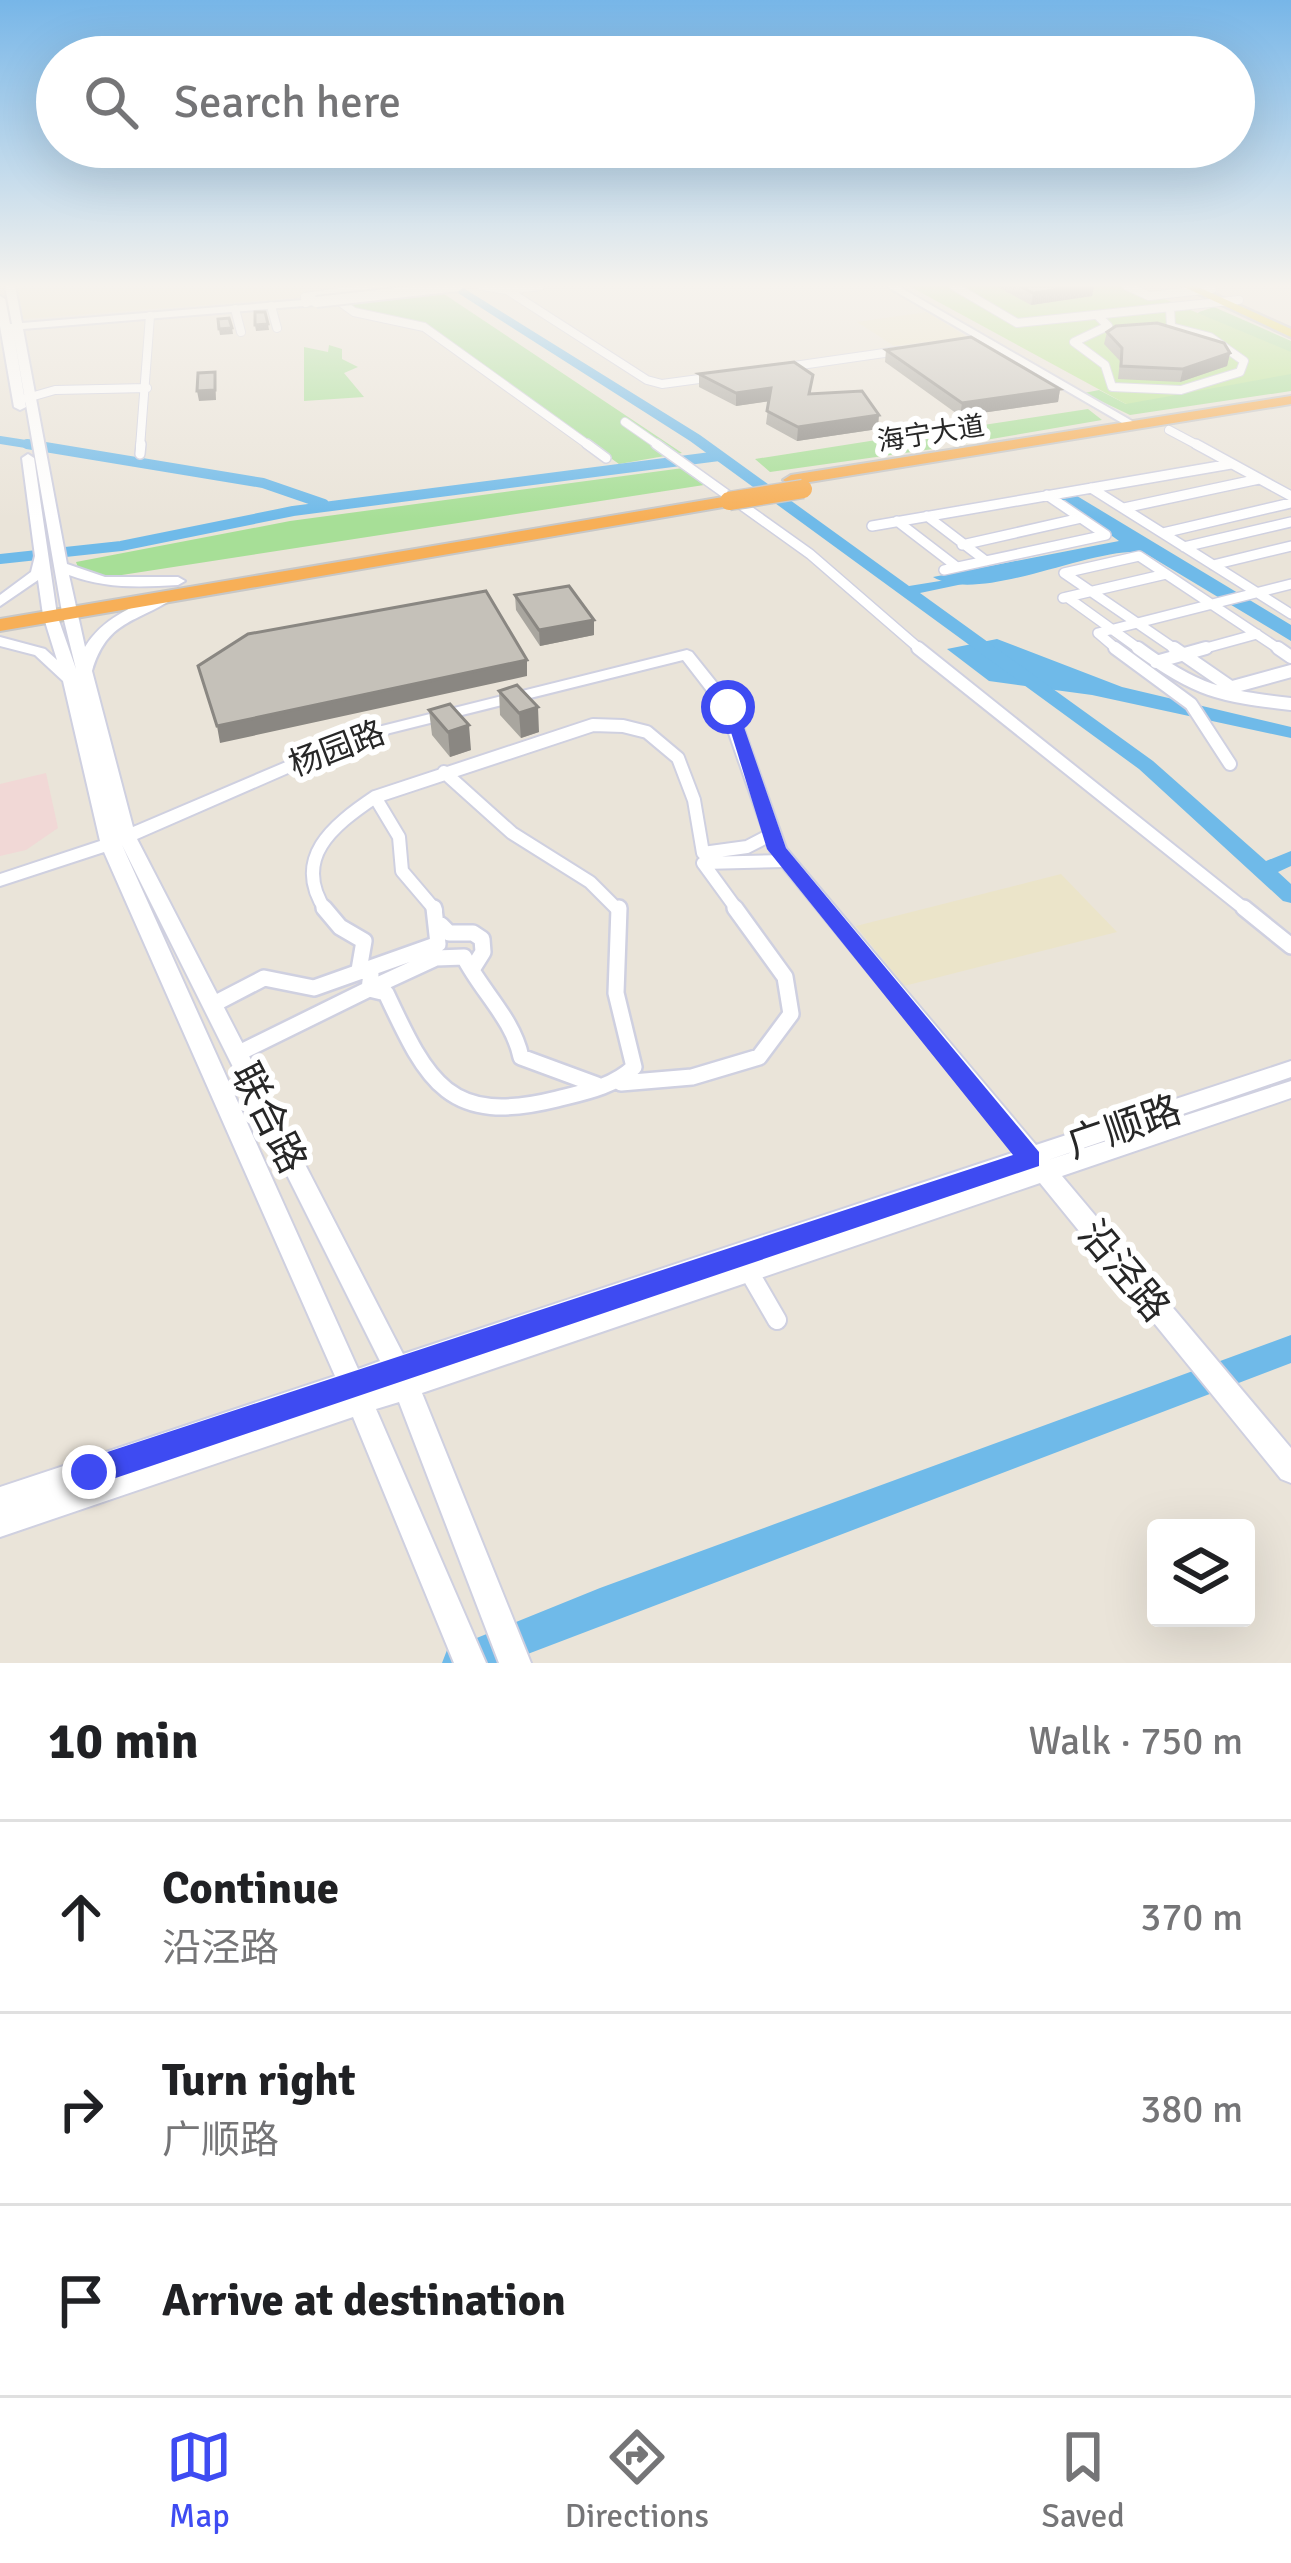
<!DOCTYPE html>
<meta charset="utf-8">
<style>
body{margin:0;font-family:Signika,"Noto Sans SC",sans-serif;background:#f2f2f2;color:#202124}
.controls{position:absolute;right:36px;bottom:36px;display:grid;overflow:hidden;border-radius:12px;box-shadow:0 12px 48px #0002}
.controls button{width:108px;height:108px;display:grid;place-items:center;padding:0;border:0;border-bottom:3px solid #e0e0e0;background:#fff;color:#202124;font:60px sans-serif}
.stop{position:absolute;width:36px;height:36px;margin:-27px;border:9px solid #3e4bf2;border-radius:50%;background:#fff}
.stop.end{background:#3e4bf2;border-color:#fff;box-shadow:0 3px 12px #0008}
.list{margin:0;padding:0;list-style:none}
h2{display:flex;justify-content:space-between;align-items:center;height:156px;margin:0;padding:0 48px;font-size:51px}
h2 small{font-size:39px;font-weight:400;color:#757577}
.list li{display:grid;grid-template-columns:78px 1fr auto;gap:36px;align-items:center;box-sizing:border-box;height:192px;padding:0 48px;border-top:3px solid #e0e0e0}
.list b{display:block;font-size:45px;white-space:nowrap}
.list p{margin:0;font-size:39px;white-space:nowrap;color:#757577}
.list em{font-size:39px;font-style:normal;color:#757577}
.icon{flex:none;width:66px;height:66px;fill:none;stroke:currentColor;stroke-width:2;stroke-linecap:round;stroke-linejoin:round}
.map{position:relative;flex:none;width:1291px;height:1663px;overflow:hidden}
.search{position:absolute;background:#fff;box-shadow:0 12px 48px #0002;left:36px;right:36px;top:36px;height:132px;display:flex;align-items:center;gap:30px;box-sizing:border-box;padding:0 42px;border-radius:66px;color:#757577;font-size:45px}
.sheet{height:732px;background:#fff}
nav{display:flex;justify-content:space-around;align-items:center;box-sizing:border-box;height:168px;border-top:3px solid #e0e0e0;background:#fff;font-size:33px;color:#757577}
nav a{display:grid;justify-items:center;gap:6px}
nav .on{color:#3e4bf2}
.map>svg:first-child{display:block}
.education{fill:#ebe4c9}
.medical{fill:#f1d8d6}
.green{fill:#a7df97}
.pitch{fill:#b9e693}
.water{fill:#6fbae9}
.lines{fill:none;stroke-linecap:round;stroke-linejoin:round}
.canal-far1{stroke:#6fbae9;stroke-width:8}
.canal{stroke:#6fbae9;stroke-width:10}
.river{fill:#6fbae9;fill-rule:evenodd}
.street-far4-casing{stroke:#cfd0e0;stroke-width:10}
.street-far3-casing{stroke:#cfd0e0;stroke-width:12}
.street-far2-casing{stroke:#cfd0e0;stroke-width:16}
.street-far1-casing{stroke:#cfd0e0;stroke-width:20}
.street-casing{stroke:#cfd0e0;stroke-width:22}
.secondary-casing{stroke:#cfd0e0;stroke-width:4}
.primary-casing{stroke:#c7c7c7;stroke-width:5}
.highway-casing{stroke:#c7c7c7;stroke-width:4}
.street-far4{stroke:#fff;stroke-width:8}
.street-far3{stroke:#fff;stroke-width:9}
.street-far2{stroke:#fff;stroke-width:12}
.street-far1{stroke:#fff;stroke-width:15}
.street{stroke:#fff;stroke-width:18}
.secondary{fill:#fff;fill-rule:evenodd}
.primary{fill:#eada5e;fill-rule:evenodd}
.highway{fill:#f7af57;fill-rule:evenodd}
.secondary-bridge-casing{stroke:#cfd0e0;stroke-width:14;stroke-linecap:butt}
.highway-bridge-casing{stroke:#c7c7c7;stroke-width:21;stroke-linecap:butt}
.secondary-bridge{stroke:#fff;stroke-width:10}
.highway-bridge{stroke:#f7af57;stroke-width:18}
.wall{fill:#a9a69f}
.shaded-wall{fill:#8a8782}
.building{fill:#c5c1b9;stroke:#8a8782;stroke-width:3}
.route{fill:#3e4bf2}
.labels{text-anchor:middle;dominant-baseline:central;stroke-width:12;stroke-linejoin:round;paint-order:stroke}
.far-street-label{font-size:27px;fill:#272727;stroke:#fff}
.street-label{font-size:33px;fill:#272727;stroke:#fff}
.near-street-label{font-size:39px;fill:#272727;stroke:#fff}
</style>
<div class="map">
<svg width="1291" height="1663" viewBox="0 0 1291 1663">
<rect width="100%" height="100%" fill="#eae4d9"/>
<!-- education -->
<path class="education" d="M18,286h282l5,11 -282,22z
M927,312l40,25 -73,9 -37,-24z
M1061,874l56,58 -213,54 -48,-60z"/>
<!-- medical -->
<path class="medical" d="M46,773l12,55 -32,22 -26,6v-72z"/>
<!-- green -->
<path class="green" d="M387,286h45l250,167 -63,11 -194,-139 -67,-13 -13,-8 48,-5z
M1214,307l77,34v50l-161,24 -46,-22 15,-3 27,14 73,-92z
M329,345l13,4v10l16,8 -14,6 20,24 -60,4v-54l24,5z
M1088,409l14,11 -146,25 -19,-13z
M921,433l19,15 -170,24 -15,-13z
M683,468l21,17 -621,96 -7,-19 214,-41z"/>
<!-- pitch -->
<path class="pitch" d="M909,286h224l158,66v22l-165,30z"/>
<!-- water -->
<path class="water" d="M1077,496l214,129v16l-148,-89c-54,-5 -162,53 -210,25l186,-36 -58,-42z
M997,639l125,48 169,40v11l-199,-43 -103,-14 -42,-32z"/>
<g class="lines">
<!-- canal-far1 -->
<path class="canal-far1" d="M0,440l45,7"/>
<!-- canal -->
<path class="canal" d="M27,444l236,39 61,21
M0,559l121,-13 172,-35 426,-55"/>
<!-- river -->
<path class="river" d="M447,286h13l240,149 209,151 68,-11v6l-57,12 233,168 113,100 25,-10v15l-13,6 13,12v19l-8,-2 -144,-132 -449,-328z
M1291,1335v28l-787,300h-62l5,-13 153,-62z"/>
<defs>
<path id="street-far4" d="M482,286l25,4 140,90 15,4 52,-7
M954,286l63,37 222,-23
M1127,286l22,10 63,-7
M507,290l33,-4
M329,294l25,18 70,15 167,120
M306,303l-1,-6 79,-11
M271,306l6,22
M235,309l6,23
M1097,315l11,11 -34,16 31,23 7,22 69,3 59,-18 4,-11 -34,-24 -39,-10 -1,-20
M787,367l111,-16
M20,400l35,-10 92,-2
M625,422l36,25
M1169,430l32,17
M140,447l10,-131"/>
<path id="street-far3" d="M587,444l19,14
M656,444l154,110 112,97
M1196,444l95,52
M140,454l1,-10
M1091,488l200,126
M1124,508l135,-29
M927,516l59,45
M897,521l60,46
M872,526l359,-62
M1163,533l128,-30
M962,545l119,-27
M1184,547l107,-25
M1213,565l78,-19
M944,570l162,-35 -59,-40
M1067,597l75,54
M1063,598l103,-24
M1098,633l193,-49
M1098,633l21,18
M1178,651l-114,-78 75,-17 143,95
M1195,651l62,-17"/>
<path id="street-far2" d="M918,648l329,263
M1115,648l76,56 39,60
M1138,648c58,43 82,48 153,56
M1174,648l58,40
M1278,648l13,9
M1156,662l50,-14
M1229,688l62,-17
M444,772l68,61 78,49 29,29
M326,911c-35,-52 6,-85 49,-114
M436,911l-34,-40 -3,-34 -24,-40 218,-72 30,1 24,6 31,26 16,42 9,53 44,-6 25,-13
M738,911l-35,-48 83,-2"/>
<path id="street-far1" d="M324,908l16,19 24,14 -5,29 12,4 -2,15 67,-31 28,-1c18,35 49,62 57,100l76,28
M1244,908l47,38
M441,925l8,8h24l9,6 1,13 -10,16
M212,1005l52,-27 50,10 124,-44 -4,-36
M237,1054l132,-65 17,4c42,90 63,133 171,106 28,-7 56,-12 77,-32l-18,-74 3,-85
M621,1083l71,-6 67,-20 32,-43 -6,-37 -50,-69"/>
<path id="street" d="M748,1270l29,50"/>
<path id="secondary" d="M5,286h10l7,37 294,-24 5,3 -5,3 -293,24 44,235 38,13h73l7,4 -7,4c-37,2 -73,4 -109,-10l16,72c18,-29 46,-40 77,-52l5,-1 7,4c-38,25 -67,22 -82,73l41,156 221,-94 333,-83 5,2 44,55 50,141 250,297 255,-84v16l-243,83 243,-79v17l-229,78 229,272v35l-10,-4 -241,-296 -618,210 109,270h-32l-100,-261 -23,7 110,254h-32l-101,-246 -353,120v-50l335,-111 -231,-524 -104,34v-12l100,-33 -37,-160 -28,-26 -35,-9v-9l45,12 12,11 -14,-45 -5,-35 -38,26v-11l31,-23 4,-16 -13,-98 6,-4 6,4 23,157 19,54 -14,-57 -49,-282 13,77 -6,3 -6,-3 -14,-81v-30l5,3 5,25h2zM683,660l37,48 51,145 244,299 -612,202 -266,-515 229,-100zM122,845l258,516 -22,8zM1027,1167v1l-157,52z
M886,286h12l241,139 -10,2z"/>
<path id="primary" d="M1182,286h14l95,43v8z"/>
<path id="highway" d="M1291,396v8l-500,81 -8,-5 8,-5z
M729,496l8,5 -2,4 -735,126v-12z"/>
</defs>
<!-- street-far4 casing -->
<use href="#street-far4" class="street-far4-casing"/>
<!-- street-far3 casing -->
<use href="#street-far3" class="street-far3-casing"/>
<!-- street-far2 casing -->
<use href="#street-far2" class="street-far2-casing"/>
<!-- street-far1 casing -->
<use href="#street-far1" class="street-far1-casing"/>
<!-- street casing -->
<use href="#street" class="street-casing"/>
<!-- secondary casing -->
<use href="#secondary" class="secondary-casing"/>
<!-- primary casing -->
<use href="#primary" class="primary-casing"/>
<!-- highway casing -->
<use href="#highway" class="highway-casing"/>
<!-- street-far4 -->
<use href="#street-far4" class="street-far4"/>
<!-- street-far3 -->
<use href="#street-far3" class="street-far3"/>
<!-- street-far2 -->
<use href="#street-far2" class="street-far2"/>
<!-- street-far1 -->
<use href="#street-far1" class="street-far1"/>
<!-- street -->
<use href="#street" class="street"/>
<!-- secondary -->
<use href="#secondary" class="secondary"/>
<!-- primary -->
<use href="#primary" class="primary"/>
<!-- highway -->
<use href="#highway" class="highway"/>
<defs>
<path id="secondary-bridge" d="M316,302l142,-16"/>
<path id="highway-bridge" d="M729,501l74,-12"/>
</defs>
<!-- secondary-bridge casing -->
<use href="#secondary-bridge" class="secondary-bridge-casing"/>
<!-- highway-bridge casing -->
<use href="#highway-bridge" class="highway-bridge-casing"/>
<!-- secondary-bridge -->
<use href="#secondary-bridge" class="secondary-bridge"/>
<!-- highway-bridge -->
<use href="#highway-bridge" class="highway-bridge"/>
</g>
<!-- wall -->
<path class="wall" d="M996,286h98l-2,10 -61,9z
M1107,332l123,21 -3,13 -47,16 -62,-3 2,-18 -16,-17z
M886,350l174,39 -2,13 -98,14 -75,-54z
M699,374l112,20 67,35 -81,12 -31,-17 3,-23 -33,5 -37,-19z
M515,595l79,25v15l-54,11 -24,-36z
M499,691l40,41 -18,6 -21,-23z
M429,710l42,40 -21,7 -18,-22z"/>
<!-- shaded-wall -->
<path class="shaded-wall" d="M1080,286h14l-2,10 -61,9 2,-12z
M268,324l1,6 -13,1 -1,-6z
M232,328l1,6 -13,1 -1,-6z
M1230,353l-3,13 -47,16 3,-13z
M215,372l1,28 -17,1 -2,-10z
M771,388v13l-35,5v-13z
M1060,389l-2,13 -98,14 2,-13z
M879,415l-1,14 -81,12 1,-14z
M594,620v15l-54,11 -1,-16z
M527,660v16l-307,67 -3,-17z
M538,707l1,25 -18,6 -2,-25z
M469,725l2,25 -21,7 -2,-25z"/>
<!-- building -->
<path class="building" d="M1020,286h60l-47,7z
M255,312h10l3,12 -13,1z
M229,318l3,10 -13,1 -1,-10z
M1157,323l67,20 6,10 -47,16 -62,-3 1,-18 -15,-16 9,-6z
M971,337l89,52 -98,14 -76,-53z
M794,362l19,13 -4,19 53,-3 17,24 -81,12 -31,-16 4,-23 -35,5 -37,-19z
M215,372v18l-18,1 1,-18z
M569,586l25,34 -55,10 -24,-35z
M486,591l41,69 -310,66 -19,-60 50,-32z
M517,685l21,22 -19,6 -20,-22z
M450,704l19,21 -21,7 -19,-22z"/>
<!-- sky -->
<linearGradient id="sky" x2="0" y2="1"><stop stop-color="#77b6e8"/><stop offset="0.55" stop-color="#f6f3ee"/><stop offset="1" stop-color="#f6f3ee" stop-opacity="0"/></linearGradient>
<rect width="1291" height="519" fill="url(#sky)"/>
<!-- route -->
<path class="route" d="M722,703l15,4 49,141 253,304v14l-950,321 -11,-4 -4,-11 4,-10 11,-4 924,-303 -246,-306z"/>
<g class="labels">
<!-- far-street labels -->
<g class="far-street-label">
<text transform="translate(931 434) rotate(-9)">海宁大道</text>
</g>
<!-- street labels -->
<g class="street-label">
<text transform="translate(337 749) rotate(-21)">杨园路</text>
</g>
<!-- near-street labels -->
<g class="near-street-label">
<text transform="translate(269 1118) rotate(63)">联合路</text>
<text transform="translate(1124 1127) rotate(-19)">广顺路</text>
<text transform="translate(1124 1271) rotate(50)">沿泾路</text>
</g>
</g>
</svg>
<div class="controls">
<button><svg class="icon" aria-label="layers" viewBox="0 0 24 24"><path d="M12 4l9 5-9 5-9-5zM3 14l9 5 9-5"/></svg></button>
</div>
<div class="stop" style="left:728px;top:707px"></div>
<div class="stop end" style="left:89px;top:1472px"></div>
<div class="search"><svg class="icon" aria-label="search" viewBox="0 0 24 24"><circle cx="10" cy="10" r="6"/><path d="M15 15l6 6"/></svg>Search here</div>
</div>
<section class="sheet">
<h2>10 min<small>Walk · 750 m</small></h2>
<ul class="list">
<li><svg class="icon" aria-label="ahead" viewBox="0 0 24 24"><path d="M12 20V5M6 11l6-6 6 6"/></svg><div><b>Continue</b><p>沿泾路</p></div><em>370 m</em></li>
<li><svg class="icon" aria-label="right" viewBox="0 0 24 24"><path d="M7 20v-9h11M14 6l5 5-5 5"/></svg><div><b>Turn right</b><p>广顺路</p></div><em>380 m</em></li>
<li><svg class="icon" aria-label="arrive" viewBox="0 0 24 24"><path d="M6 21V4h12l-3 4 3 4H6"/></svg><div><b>Arrive at destination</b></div></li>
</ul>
</section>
<nav>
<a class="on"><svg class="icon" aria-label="map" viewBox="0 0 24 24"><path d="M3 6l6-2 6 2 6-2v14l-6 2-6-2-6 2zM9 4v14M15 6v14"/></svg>Map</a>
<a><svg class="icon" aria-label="directions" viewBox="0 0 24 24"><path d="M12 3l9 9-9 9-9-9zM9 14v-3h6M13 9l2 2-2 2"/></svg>Directions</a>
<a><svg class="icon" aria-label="saved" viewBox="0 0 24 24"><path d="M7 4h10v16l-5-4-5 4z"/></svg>Saved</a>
</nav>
